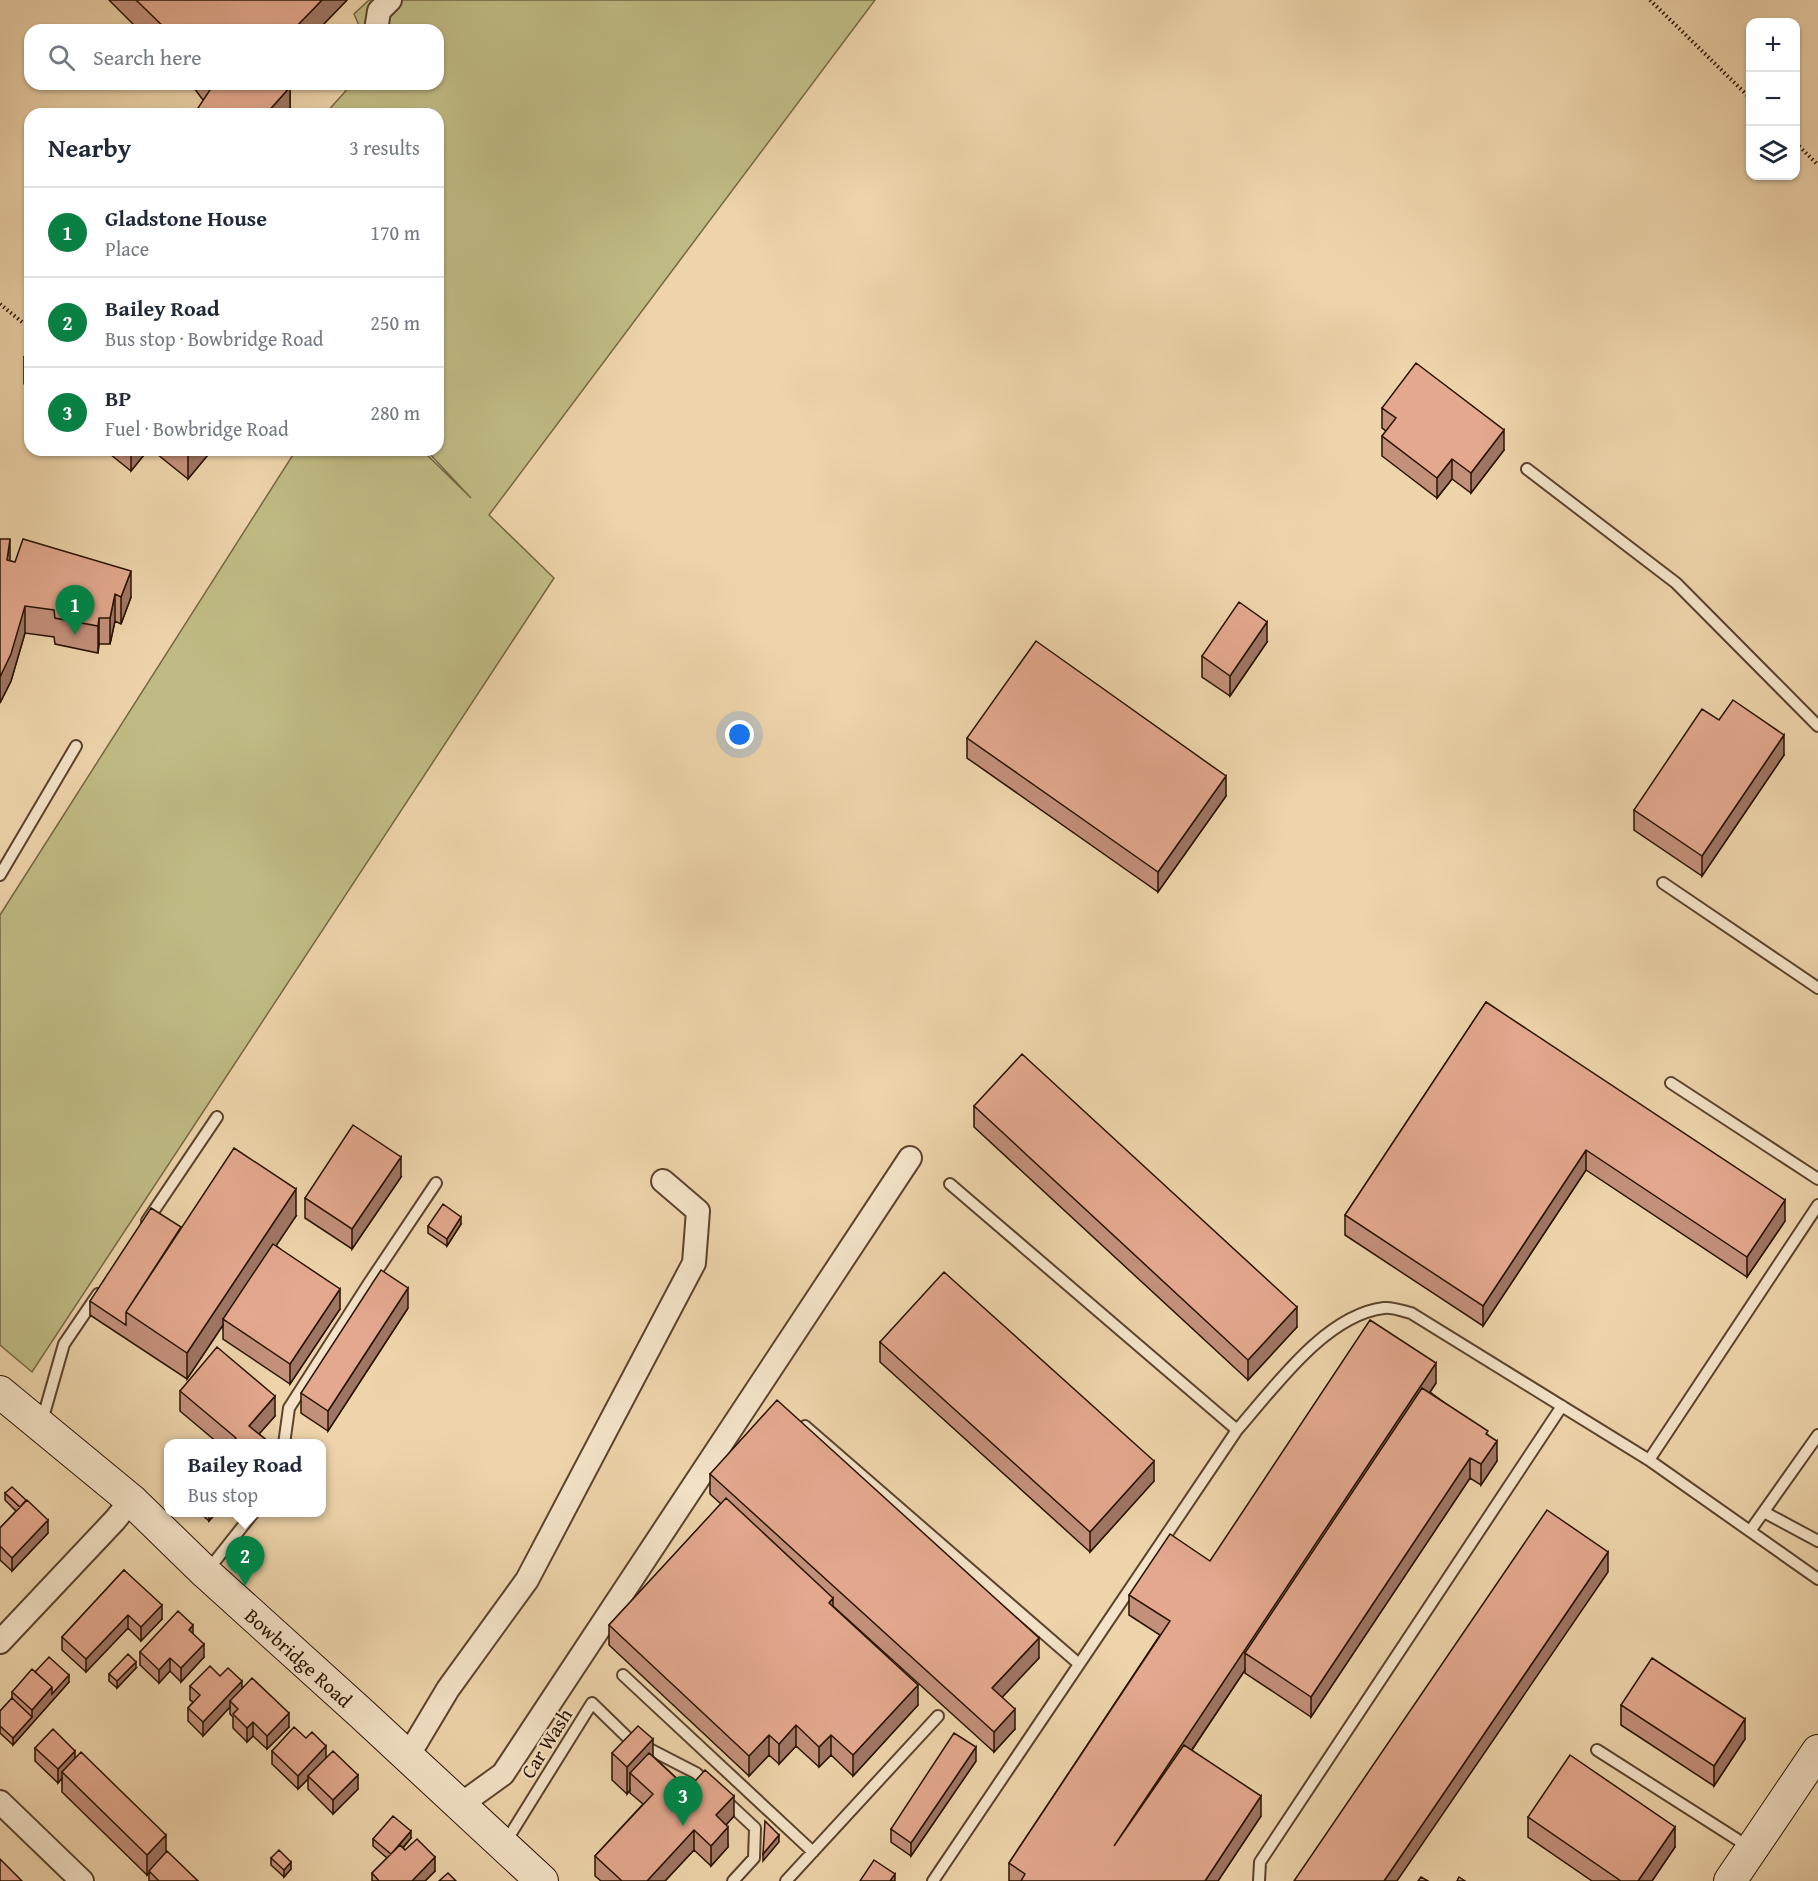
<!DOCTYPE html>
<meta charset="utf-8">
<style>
body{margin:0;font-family:"Gentium Book Plus",serif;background:#f6f6f7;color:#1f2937}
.controls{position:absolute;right:18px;top:18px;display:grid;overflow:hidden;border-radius:12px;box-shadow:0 2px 4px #0004}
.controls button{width:54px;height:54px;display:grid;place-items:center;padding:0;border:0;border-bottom:2px solid #e0e1e3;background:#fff;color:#1f2937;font:30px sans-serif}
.you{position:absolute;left:740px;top:735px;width:21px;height:21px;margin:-15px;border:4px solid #fff;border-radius:50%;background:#1a73e8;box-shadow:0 0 0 9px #1a73e833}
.badge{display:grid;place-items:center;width:39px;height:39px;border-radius:50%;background:#0b8043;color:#fff;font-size:20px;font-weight:700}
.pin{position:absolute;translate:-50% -50px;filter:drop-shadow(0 2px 3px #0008)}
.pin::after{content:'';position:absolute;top:32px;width:21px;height:18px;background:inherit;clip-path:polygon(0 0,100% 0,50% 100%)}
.popup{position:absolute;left:164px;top:1439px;width:162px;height:78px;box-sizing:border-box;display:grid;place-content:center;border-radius:12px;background:#fff;filter:drop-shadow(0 2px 4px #0005);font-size:20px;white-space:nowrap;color:#747a83}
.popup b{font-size:22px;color:#1f2937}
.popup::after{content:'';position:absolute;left:50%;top:100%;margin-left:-12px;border:12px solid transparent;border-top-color:#fff}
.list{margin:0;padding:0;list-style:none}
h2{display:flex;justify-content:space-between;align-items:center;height:78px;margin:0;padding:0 24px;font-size:26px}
h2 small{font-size:20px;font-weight:400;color:#747a83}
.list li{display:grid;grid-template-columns:39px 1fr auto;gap:18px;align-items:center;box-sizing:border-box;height:90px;padding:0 24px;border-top:2px solid #e0e1e3}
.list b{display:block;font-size:22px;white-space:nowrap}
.list p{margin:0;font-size:20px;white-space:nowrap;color:#747a83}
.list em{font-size:20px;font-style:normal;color:#747a83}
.icon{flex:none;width:33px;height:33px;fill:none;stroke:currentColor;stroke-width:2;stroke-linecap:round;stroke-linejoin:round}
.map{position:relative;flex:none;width:1818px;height:1881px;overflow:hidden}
.search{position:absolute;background:#fff;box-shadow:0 2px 4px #0004;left:24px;top:24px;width:420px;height:66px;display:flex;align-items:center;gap:15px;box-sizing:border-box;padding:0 21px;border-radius:18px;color:#747a83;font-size:22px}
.panel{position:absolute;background:#fff;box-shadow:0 2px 4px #0004;left:24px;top:108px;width:420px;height:348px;border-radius:18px}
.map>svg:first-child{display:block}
.green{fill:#c0bb84;stroke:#756743;stroke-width:1.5}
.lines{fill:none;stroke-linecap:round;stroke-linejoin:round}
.lane-casing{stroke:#5b432c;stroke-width:14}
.street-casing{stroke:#5b432c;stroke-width:26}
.secondary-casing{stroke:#2a1302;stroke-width:34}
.path{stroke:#2a1302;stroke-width:4;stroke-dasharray:1.5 3;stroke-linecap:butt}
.lane{stroke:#f4e3c8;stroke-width:10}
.street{stroke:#f4e3c8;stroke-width:22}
.secondary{stroke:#f4e3c8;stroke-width:32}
.wall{fill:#c3907a;stroke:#2a1302;stroke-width:1.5}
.shaded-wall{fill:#9f7663;stroke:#2a1302;stroke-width:1.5}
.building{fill:#e3a88e;stroke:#2a1302;stroke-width:1.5}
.labels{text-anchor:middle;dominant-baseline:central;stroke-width:4.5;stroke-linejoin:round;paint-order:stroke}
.street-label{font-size:20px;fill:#2a1302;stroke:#f4e3c8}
</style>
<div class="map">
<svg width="1818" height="1881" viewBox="0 0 1818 1881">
<rect width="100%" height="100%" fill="#eed4ab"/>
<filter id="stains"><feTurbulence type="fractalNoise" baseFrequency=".00333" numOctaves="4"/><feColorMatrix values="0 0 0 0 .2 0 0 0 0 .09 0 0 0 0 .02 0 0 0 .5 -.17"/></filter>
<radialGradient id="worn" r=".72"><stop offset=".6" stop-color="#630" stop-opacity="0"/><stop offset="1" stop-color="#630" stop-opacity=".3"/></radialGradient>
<!-- green -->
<path class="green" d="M369,0h506l-386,515 65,63 -522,794 -32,-27v-430l296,-465h126l49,48 -45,-48h12v-336h-113l27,-30h86v-54h-77l-7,-16z"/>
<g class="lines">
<defs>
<path id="lane" d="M1527,469l149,114 142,143
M0,875l76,-129
M1663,883l155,105
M1671,1083l147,96
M950,1184l287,246
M147,1221l70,-104
M42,1421l22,-77 34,-50
M805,1426l274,238
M284,1444l5,-36 80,-125 67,-100
M1649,1460l169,-255
M1764,1512l54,29
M1750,1531l68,-96
M208,1570l46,-58
M623,1675l190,177
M1597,1750l152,97
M725,1800l30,28 -1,30 -21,23
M505,1843l87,-140 36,35 68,35 13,12
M786,1881l152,-165
M933,1881l304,-451c37,-42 88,-115 147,-122 8,-1 19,3 27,5l238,147 169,119
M1259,1881l1,-19 302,-456"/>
<path id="street" d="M376,30l3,-19 11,-11
M0,1642l115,-122 16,-20
M408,1756l40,-67 79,-109 167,-317 4,-52 -35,-30
M0,1802l82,79
M460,1805l43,-31 407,-616"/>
<g id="secondary">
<path id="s1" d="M0,1392l131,108 75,73 156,141 180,167"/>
<path d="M1730,1881l88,-130"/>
</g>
</defs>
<!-- lane casing -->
<use href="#lane" class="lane-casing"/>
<!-- street casing -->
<use href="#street" class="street-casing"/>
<!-- secondary casing -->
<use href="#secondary" class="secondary-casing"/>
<!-- path -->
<path class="path" d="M1650,0l100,98
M1796,143l22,22
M0,304l22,18"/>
<!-- lane -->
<use href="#lane" class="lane"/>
<!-- street -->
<use href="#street" class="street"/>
<!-- secondary -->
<use href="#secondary" class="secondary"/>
</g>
<!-- wall -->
<path class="wall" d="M109,0h238l-29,30h-179z
M191,84h99v29l-87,-13z
M30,350v39l-6,-5v-27z
M1382,408l122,42 -33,43 -19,-14 -15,19 -55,-42v-20l4,-5 -4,-3z
M105,450h43l-17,21z
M152,450h60l-24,29z
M0,539l10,22 121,36 -10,27 -6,-3 -5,23h-11l-1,9 -43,-9 -1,-7 -29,-4 -14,48 -11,22z
M1267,642l-37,54 -28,-19v-21z
M1719,720l65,35 -82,121 -68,-46v-20z
M967,738l259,58 -68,96 -191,-134z
M1486,1002l299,219 -38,56 -161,-107 -103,156 -138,-91v-20z
M974,1106l323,221 -49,53 -274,-253z
M401,1177l-49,72 -47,-31v-20z
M296,1216l-20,29 64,64 -50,75 -67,-45v-14l-36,54 -97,-64v-14l91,-74z
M461,1224l-14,22 -19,-13v-7z
M408,1308l-80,123 -27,-18v-20z
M880,1342l274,139 -64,71 -210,-190z
M1436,1383l-6,9 58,43 9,26 -16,24 -11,-7 -159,239 -66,-44v-3l-53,80 69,66 -43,65h-209v-18l151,-228 -31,-20v-20l81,-34z
M180,1391l95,25 -16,18 11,9h-52l-38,-32z
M710,1474l329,184 -37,39 13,32 -21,23 -161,-146 85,99 -65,71 -22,-21 -12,12 -23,-21 -17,18 -10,-9 -20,21 -140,-131v-20l112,-121 -11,-10z
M5,1493l43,40 -36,38 -12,-11v-32l16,-17 -11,-11z
M199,1512h18l-8,9z
M124,1570l38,49 -21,22 -13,-13 -42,44 -24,-22v-13z
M193,1634l11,23 -23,25 -11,-11 -11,12 -19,-18v-13z
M136,1668l-19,20 -8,-7v-7z
M35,1672l34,10 -56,63 -13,-12v-22l12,-13v-6z
M220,1676l22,13 47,38 -22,22 -14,-13 -6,6 -14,-14v-11l-3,-3v-7l-27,29 -15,-15v-13l5,-6 -3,-2v-14z
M1621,1705l124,34 -31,47 -93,-61z
M35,1748l40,10 91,95 32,28h-49v-8l-2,2 -85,-83v-14l-4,5 -23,-22z
M272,1751l54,6 32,32 -25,25 -25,-25v-10l-10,10 -26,-25z
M612,1753l41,3 35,33 46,27 -8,9 2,22 -17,19 -17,-16 -29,31h-64l-6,-5v-20l48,-52 -13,-11v-3l-3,4 -15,-14z
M976,1761l-65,95 -20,-14v-13z
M1528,1817l147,30 -23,34h-60l-64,-44z
M411,1838l-8,10 32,23 -10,10h-53v-8l15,-15 -14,-12v-7z
M271,1858l20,11 -7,8 -13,-12z"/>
<!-- shaded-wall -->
<path class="shaded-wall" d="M322,0h25l-29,30h-25z
M290,87v26l-1,1h-23z
M1504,430v20l-33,43v-20z
M131,450h17l-17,21z
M190,450h22l-24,29v-26z
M1452,459v20l-15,19v-20z
M10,539v27l-3,-6z
M131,571v26l-10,27v-27z
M115,594v27l-5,23v-26z
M25,606v27l-14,48 -11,22v-26z
M99,618v26l-1,9v-27z
M1267,622v20l-37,54v-20z
M1784,735v20l-82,121v-20z
M1226,776v20l-68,96v-20z
M1586,1150v20l-103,156v-20z
M401,1157v20l-49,72v-20z
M296,1189v27l-70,105 -3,-2v6l-36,54v-26z
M1785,1200v21l-38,56v-20z
M461,1217v7l-14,22v-7z
M408,1288v20l-80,123v-20z
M340,1289v20l-50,75v-20z
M1297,1307v20l-49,53v-20z
M1436,1363v20l-183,275 -8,-5v17l-131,196v-20z
M275,1396v20l-24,27 -2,-17z
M1497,1441v20l-16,24v-21z
M1470,1458v20l-159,239v-20z
M1154,1461v20l-64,71v-20z
M209,1512h8l-8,9z
M48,1520v13l-36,38v-13z
M1608,1552v20l-211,309h-13z
M833,1598v20l-4,-15z
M162,1605v14l-21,22v-14z
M128,1615v13l-42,44v-13z
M193,1625v13l-4,-8z
M1039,1638v20l-47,50v-20z
M204,1644v13l-23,25v-14z
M170,1658v13l-11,12v-13z
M136,1662v6l-19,20v-7z
M69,1675v7l-56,63v-7l19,-21v-7l20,-23z
M242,1681v14l-12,6v6l-27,29v-14z
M918,1685v20l-65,71v-21z
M1015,1709v20l-21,23v-20z
M289,1713v14l-22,22v-13z
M1745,1719v20l-31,47v-20z
M253,1722v14l-6,6v-14z
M796,1725v21l-17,18v-20z
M769,1735v20l-20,21v-20z
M831,1735v20l-12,12v-20z
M653,1739v27l-23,7v17l-3,4v-27z
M326,1746v14l-18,16v3l-10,10v-13z
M976,1747v14l-65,95v-13z
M75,1751v13l-13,8v6l-4,5v-14z
M358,1775v14l-25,25v-14z
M734,1796v20l-18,20v-21z
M1261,1796v20l-43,65h-13z
M728,1827v20l-17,19v-20z
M1675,1827v20l-23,34h-14z
M694,1830v20l-29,31h-18z
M411,1831v7l-20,23v-6z
M166,1835v20l-19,20v-20z
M779,1835v7l-16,19v-7z
M435,1857v14l-10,10h-13z
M291,1862v7l-7,8v-7z
M895,1874v7h-5z"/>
<!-- building -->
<path class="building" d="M136,0h186l-29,30h-126z
M210,84h80v3l-24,27h-72l18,-27z
M30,350v12l-6,-5z
M1416,363l88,67 -33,43 -19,-14 -15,19 -55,-42 14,-18 -14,-10z
M0,539h10l-3,21 8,2 8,-23 108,32 -10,26 -6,-3 -5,24h-11l-1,8 -43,-8 -1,-8 -29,-4 -14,48 -11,23z
M1239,602l28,20 -37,54 -28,-20z
M1036,641l190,135 -68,96 -191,-134z
M1733,700l51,35 -82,121 -68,-46 68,-101 17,11z
M1486,1002l299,198 -38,57 -161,-107 -103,156 -138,-91z
M1022,1054l275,253 -49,53 -274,-254z
M353,1125l48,32 -49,72 -47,-31z
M234,1148l62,41 -109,164 -61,-41z
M443,1204l18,13 -14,22 -19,-13z
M151,1208l30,19 -55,85v13l-36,-24z
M273,1244l67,45 -50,75 -67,-45z
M381,1270l27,18 -80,123 -27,-18z
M944,1272l210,189 -64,71 -210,-190z
M1370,1320l66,43 -322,483 70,-101 77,51 -56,85h-184l4,-7 -16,-11 161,-242 -41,-26 41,-61 40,27z
M217,1347l58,49 -26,30 21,17h-39l5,-5 -56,-47z
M1422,1388l66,43 -2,3 11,7 -16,23 -11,-6 -159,239 -66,-44z
M777,1400l262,238 -47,50 23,21 -21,23 -284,-258z
M12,1487l14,13 -6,7 -15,-14z
M726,1498l107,100 -4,5 89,82 -65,70 -22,-20 -12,12 -23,-22 -17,19 -10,-9 -20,21 -140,-131z
M27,1500l21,20 -36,38 -12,-12v-18z
M1547,1510l61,42 -224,329h-90z
M124,1570l38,35 -21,22 -13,-12 -42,44 -24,-22z
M178,1611l15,14 -4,5 15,14 -23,24 -11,-10 -11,12 -19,-18z
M128,1654l8,8 -19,19 -8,-7z
M49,1657l20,18 -17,19v-7l-17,-15z
M1652,1658l93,61 -31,47 -93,-61z
M210,1666l10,10 8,-8 14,13 -39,41 -15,-14 12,-13 -10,-9z
M32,1669l20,18 -20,23 -20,-18z
M252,1678l37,35 -22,23 -14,-14 -6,6 -14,-14 5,-5 -8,-8z
M12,1698l20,19 -19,21 -13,-12v-15z
M638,1726l15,13 -26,28 -15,-14z
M294,1727l12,11 6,-6 14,14 -28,30 -26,-25z
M53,1729l22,22 -17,18 -23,-21z
M954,1733l22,14 -65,96 -20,-14z
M333,1751l25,24 -25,25 -25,-24z
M81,1752l85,83 -19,20 -85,-83z
M649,1753l39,36 17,-19 29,26 -18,19 12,12 -17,19 -17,-16 -47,51h-25l-27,-25 58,-62 -23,-21z
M1570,1755l105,72 -37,54h-17l-93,-64z
M393,1816l18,15 -20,23 -18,-15z
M765,1821l14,14 -16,19z
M417,1839l18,18 -23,24h-33l-7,-8 28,-28 5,5z
M279,1850l12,12 -7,8 -13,-12z
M167,1851l31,30h-39l-10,-10z
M0,1859l22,22h-22z
M874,1860l21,14 -5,7h-30z
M448,1873l8,8h-17z
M1421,1877l7,4h-10z
M1459,1877l6,4h-8z"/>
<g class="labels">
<!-- street labels -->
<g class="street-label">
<text stroke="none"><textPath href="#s1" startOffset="400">Bowbridge Road</textPath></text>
<text transform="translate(546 1743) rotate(-58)">Car Wash</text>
</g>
</g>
<rect width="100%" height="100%" filter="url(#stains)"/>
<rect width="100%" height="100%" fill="url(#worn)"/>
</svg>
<div class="controls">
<button>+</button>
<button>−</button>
<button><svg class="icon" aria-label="layers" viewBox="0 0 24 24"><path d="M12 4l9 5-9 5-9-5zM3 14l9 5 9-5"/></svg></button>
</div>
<div class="you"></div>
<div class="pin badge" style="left:75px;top:635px">1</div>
<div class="pin badge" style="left:245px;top:1586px">2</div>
<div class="popup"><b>Bailey Road</b>Bus stop</div>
<div class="pin badge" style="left:683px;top:1826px">3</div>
<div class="search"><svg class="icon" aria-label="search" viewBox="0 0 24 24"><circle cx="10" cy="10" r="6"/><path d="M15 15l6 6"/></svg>Search here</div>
<section class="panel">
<h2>Nearby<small>3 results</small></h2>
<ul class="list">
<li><span class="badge">1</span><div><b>Gladstone House</b><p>Place</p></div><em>170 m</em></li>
<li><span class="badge">2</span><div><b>Bailey Road</b><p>Bus stop · Bowbridge Road</p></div><em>250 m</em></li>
<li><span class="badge">3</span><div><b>BP</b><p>Fuel · Bowbridge Road</p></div><em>280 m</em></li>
</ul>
</section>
</div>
